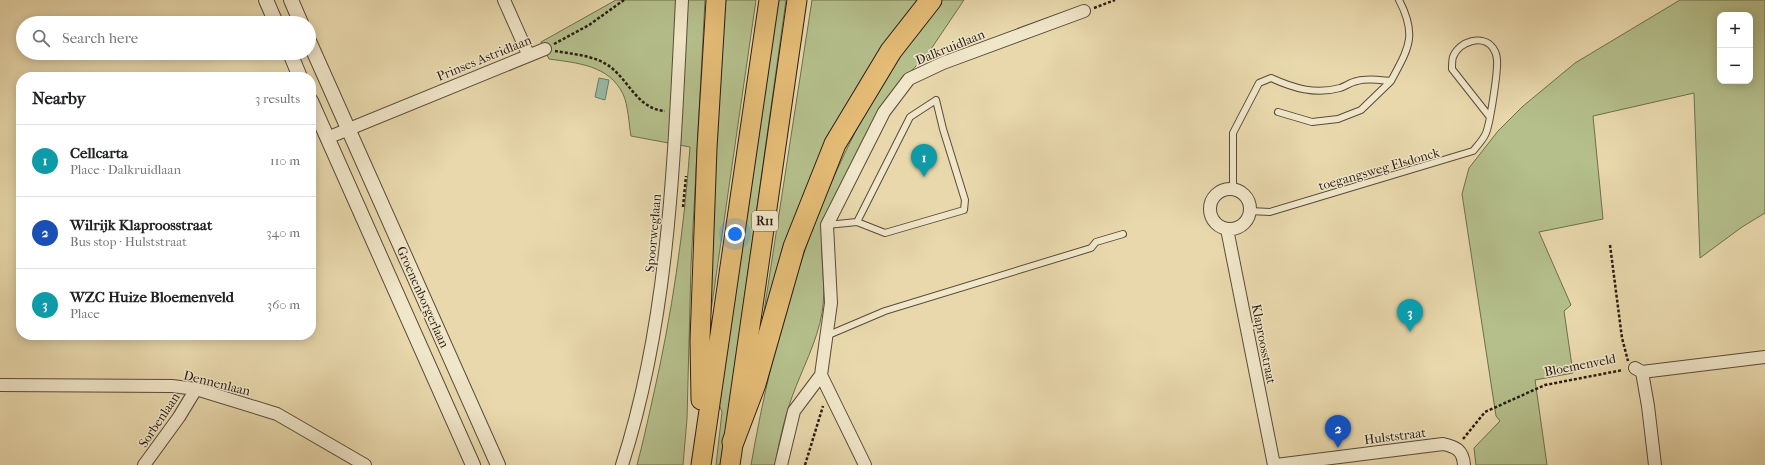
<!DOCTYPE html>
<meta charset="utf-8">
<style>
body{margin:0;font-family:"IM FELL French Canon",serif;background:#f6f6f6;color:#202124}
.controls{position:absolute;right:12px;top:12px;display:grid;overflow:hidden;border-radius:8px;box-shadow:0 2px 10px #0003}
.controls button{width:36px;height:36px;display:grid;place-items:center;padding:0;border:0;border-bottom:1px solid #e0e0e0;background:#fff;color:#202124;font:20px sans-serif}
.you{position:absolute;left:735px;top:234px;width:14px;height:14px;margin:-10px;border:3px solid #fff;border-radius:50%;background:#1a73e8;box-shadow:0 0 0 6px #1a73e833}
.badge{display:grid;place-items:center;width:26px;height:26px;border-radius:50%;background:#7c3aed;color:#fff;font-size:13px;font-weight:700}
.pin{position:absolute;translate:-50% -33px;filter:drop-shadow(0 1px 2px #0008)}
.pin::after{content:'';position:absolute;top:21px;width:14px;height:12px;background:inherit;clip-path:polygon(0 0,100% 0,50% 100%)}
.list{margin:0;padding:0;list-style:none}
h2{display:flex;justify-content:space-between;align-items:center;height:52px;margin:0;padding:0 16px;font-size:17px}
h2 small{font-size:13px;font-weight:400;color:#757577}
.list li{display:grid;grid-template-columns:26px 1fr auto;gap:12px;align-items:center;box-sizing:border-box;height:72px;padding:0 16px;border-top:1px solid #e0e0e0}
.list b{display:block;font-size:15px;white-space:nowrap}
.list p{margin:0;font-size:13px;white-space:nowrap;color:#757577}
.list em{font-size:13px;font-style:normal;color:#757577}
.icon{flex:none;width:22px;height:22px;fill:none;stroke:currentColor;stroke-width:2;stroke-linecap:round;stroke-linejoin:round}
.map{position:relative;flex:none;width:1765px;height:465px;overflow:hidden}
.search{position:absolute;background:#fff;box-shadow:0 2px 10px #0003;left:16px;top:16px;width:300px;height:44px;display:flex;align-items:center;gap:10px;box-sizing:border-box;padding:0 14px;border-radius:22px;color:#757577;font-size:15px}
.panel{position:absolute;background:#fff;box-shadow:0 2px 10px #0003;left:16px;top:72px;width:300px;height:268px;border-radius:16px}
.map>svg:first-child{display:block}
.green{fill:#b4bf8b;stroke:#6e6e4f;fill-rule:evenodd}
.water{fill:#97baa8;stroke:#6b7b6c}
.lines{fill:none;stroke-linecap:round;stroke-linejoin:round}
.service-casing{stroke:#594b39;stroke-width:8}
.minor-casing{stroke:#594b39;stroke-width:14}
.tertiary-casing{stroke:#594b39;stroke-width:16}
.trunk-casing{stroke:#291c13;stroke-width:21}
.motorway-casing{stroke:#291c13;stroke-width:23}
.path{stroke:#291c13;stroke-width:2.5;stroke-dasharray:3 2;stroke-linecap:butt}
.service{stroke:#f0e6c9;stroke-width:6}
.minor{stroke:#f0e6c9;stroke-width:12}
.tertiary{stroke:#f0e6c9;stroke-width:14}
.trunk{stroke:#e4bc76;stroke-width:19}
.motorway{stroke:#e4bc76;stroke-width:21}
.labels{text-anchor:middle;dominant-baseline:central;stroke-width:3;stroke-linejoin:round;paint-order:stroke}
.shield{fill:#f0e6c9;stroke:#65594a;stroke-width:1}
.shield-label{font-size:12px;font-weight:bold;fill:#291c13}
.street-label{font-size:13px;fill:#291c13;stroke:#f0e6c9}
</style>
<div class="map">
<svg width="1765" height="465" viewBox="0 0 1765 465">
<rect width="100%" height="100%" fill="#e8d8ac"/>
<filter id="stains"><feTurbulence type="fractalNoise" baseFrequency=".005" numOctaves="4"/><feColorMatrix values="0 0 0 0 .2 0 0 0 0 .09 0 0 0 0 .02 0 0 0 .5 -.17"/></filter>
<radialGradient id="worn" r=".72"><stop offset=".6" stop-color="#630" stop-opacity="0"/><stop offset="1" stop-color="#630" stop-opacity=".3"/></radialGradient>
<!-- green -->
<path class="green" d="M616,0h89l-14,265 -4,154 -4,46h-46c6,-22 11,-46 16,-68 19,-83 31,-166 37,-250l-59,-11c-2,-11 -3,-32 -8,-42 -14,-29 -46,-31 -74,-35l-8,-17z
M725,0h31l-46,318 7,-214z
M778,0h8l-65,465h-5l6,-53 -4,-10z
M812,0h108l-17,20 -140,298z
M941,0h23l-35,52 -27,29 -79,150c-4,27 4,55 -1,82 -5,29 -20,56 -30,84 -8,22 -13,45 -17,68h-24c23,-133 61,-265 131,-381 18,-29 37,-58 59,-84z
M1680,0h85v213l-23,14 -42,31 -6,-165 -101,23 10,103 -64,13 32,73 -7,6 9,62 -38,7 12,85h-71l-2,-17 26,-27 -4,-5 -34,-222 7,-26 29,-37 24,-24 53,-44zM1720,15h30v66h-30z"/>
<!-- water -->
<path class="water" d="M599,78l10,2 -4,20 -10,-3z"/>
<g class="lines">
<defs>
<path id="service" d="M1278,112l34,10 26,-3 23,-9 30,-29
M1233,190v-57l26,-50 12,-5c22,10 44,17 69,10 6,-2 11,-6 17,-7 11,-3 22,-1 34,0 17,-32 27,-45 8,-81
M1250,211l20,1 203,-61c5,-6 10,-11 13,-18 4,-10 12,-61 11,-73 0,-3 -2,-9 -4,-12 -10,-14 -34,-7 -40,9 -1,3 -1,8 -1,12l37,47
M827,225l30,-3 28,11 79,-23 1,-10 -22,-71 -7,-29 -26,17 -53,105
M826,336l59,-25 206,-63 5,-6 27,-8"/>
<path id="minor" d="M504,0l24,54
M327,138l218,-89
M1210 209a20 20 0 1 1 40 0a20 20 0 1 1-40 0Z
M1227,229l47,236
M1635,368l7,4 123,-15
M1642,372l6,34 7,59
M821,375l44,90
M0,385l172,1 24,3 81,25 88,51
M144,465l35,-48 17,-28
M622,465c48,-149 52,-310 60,-465
M781,465l13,-54 27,-36 10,-72 -4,-78 57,-113 25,-33 34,-16 141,-52
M1276,465l167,-21c13,3 20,6 21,21"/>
<path id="tertiary" d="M266,0l10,23
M291,0l10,23
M309,41l189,424
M290,53l10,24
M311,101l162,364"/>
<path id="trunk" d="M701,400l-1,-59 7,-193 9,-148
M701,465l68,-465
M730,465l67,-465"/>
<path id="motorway" d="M733,442l22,-58 39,-137 41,-103 56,-93 40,-51"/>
</defs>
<!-- service casing -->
<use href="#service" class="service-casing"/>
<!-- minor casing -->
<use href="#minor" class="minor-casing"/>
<!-- tertiary casing -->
<use href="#tertiary" class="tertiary-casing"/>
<!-- trunk casing -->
<use href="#trunk" class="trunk-casing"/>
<!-- motorway casing -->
<use href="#motorway" class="motorway-casing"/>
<!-- path -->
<path class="path" d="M1094,8l21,-8
M554,44l35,-19 35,-25
M555,51c16,3 36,4 51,13 22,13 30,45 59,47
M683,207l3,-31
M1610,245l12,93 6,23
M1463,439l22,-27 60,-27 78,-15
M805,465l18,-59"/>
<!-- service -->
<use href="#service" class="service"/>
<!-- minor -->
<use href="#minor" class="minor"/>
<!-- tertiary -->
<use href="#tertiary" class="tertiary"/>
<!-- trunk -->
<use href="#trunk" class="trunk"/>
<!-- motorway -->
<use href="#motorway" class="motorway"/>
</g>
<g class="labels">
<!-- shield labels -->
<rect class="shield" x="752" y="211" width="26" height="20" rx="3"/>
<g class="shield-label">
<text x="765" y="221">R11</text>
</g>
<!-- street labels -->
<g class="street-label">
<text transform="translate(950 47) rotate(-22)">Dalkruidlaan</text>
<text transform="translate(484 58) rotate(-22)">Prinses Astridlaan</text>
<text transform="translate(1379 169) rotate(-16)">toegangsweg Elsdonck</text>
<text transform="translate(653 233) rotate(-85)">Spoorweglaan</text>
<text transform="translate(423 297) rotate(66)">Groenenborgerlaan</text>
<text transform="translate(1264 344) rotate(79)">Klaproosstraat</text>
<text transform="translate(1580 365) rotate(-11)">Bloemenveld</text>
<text transform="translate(217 383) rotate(14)">Dennenlaan</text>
<text transform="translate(159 420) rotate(-56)">Sorbenlaan</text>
<text transform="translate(1395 436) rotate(-7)">Hulststraat</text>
</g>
</g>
<rect width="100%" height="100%" filter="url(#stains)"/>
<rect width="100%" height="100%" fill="url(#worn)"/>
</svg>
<div class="controls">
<button>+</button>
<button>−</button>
</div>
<div class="you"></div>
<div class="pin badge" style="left:924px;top:177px;background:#0f9aa8">1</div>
<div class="pin badge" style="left:1338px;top:448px;background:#1a4fb4">2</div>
<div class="pin badge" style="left:1410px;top:332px;background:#0f9aa8">3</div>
<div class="search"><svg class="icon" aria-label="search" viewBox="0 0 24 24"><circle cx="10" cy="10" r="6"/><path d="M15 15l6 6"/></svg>Search here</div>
<section class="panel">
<h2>Nearby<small>3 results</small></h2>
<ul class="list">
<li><span class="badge" style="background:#0f9aa8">1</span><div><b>Cellcarta</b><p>Place · Dalkruidlaan</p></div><em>110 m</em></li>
<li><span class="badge" style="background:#1a4fb4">2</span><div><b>Wilrijk Klaproosstraat</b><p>Bus stop · Hulststraat</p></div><em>340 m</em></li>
<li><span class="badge" style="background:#0f9aa8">3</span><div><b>WZC Huize Bloemenveld</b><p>Place</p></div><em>360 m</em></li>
</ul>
</section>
</div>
